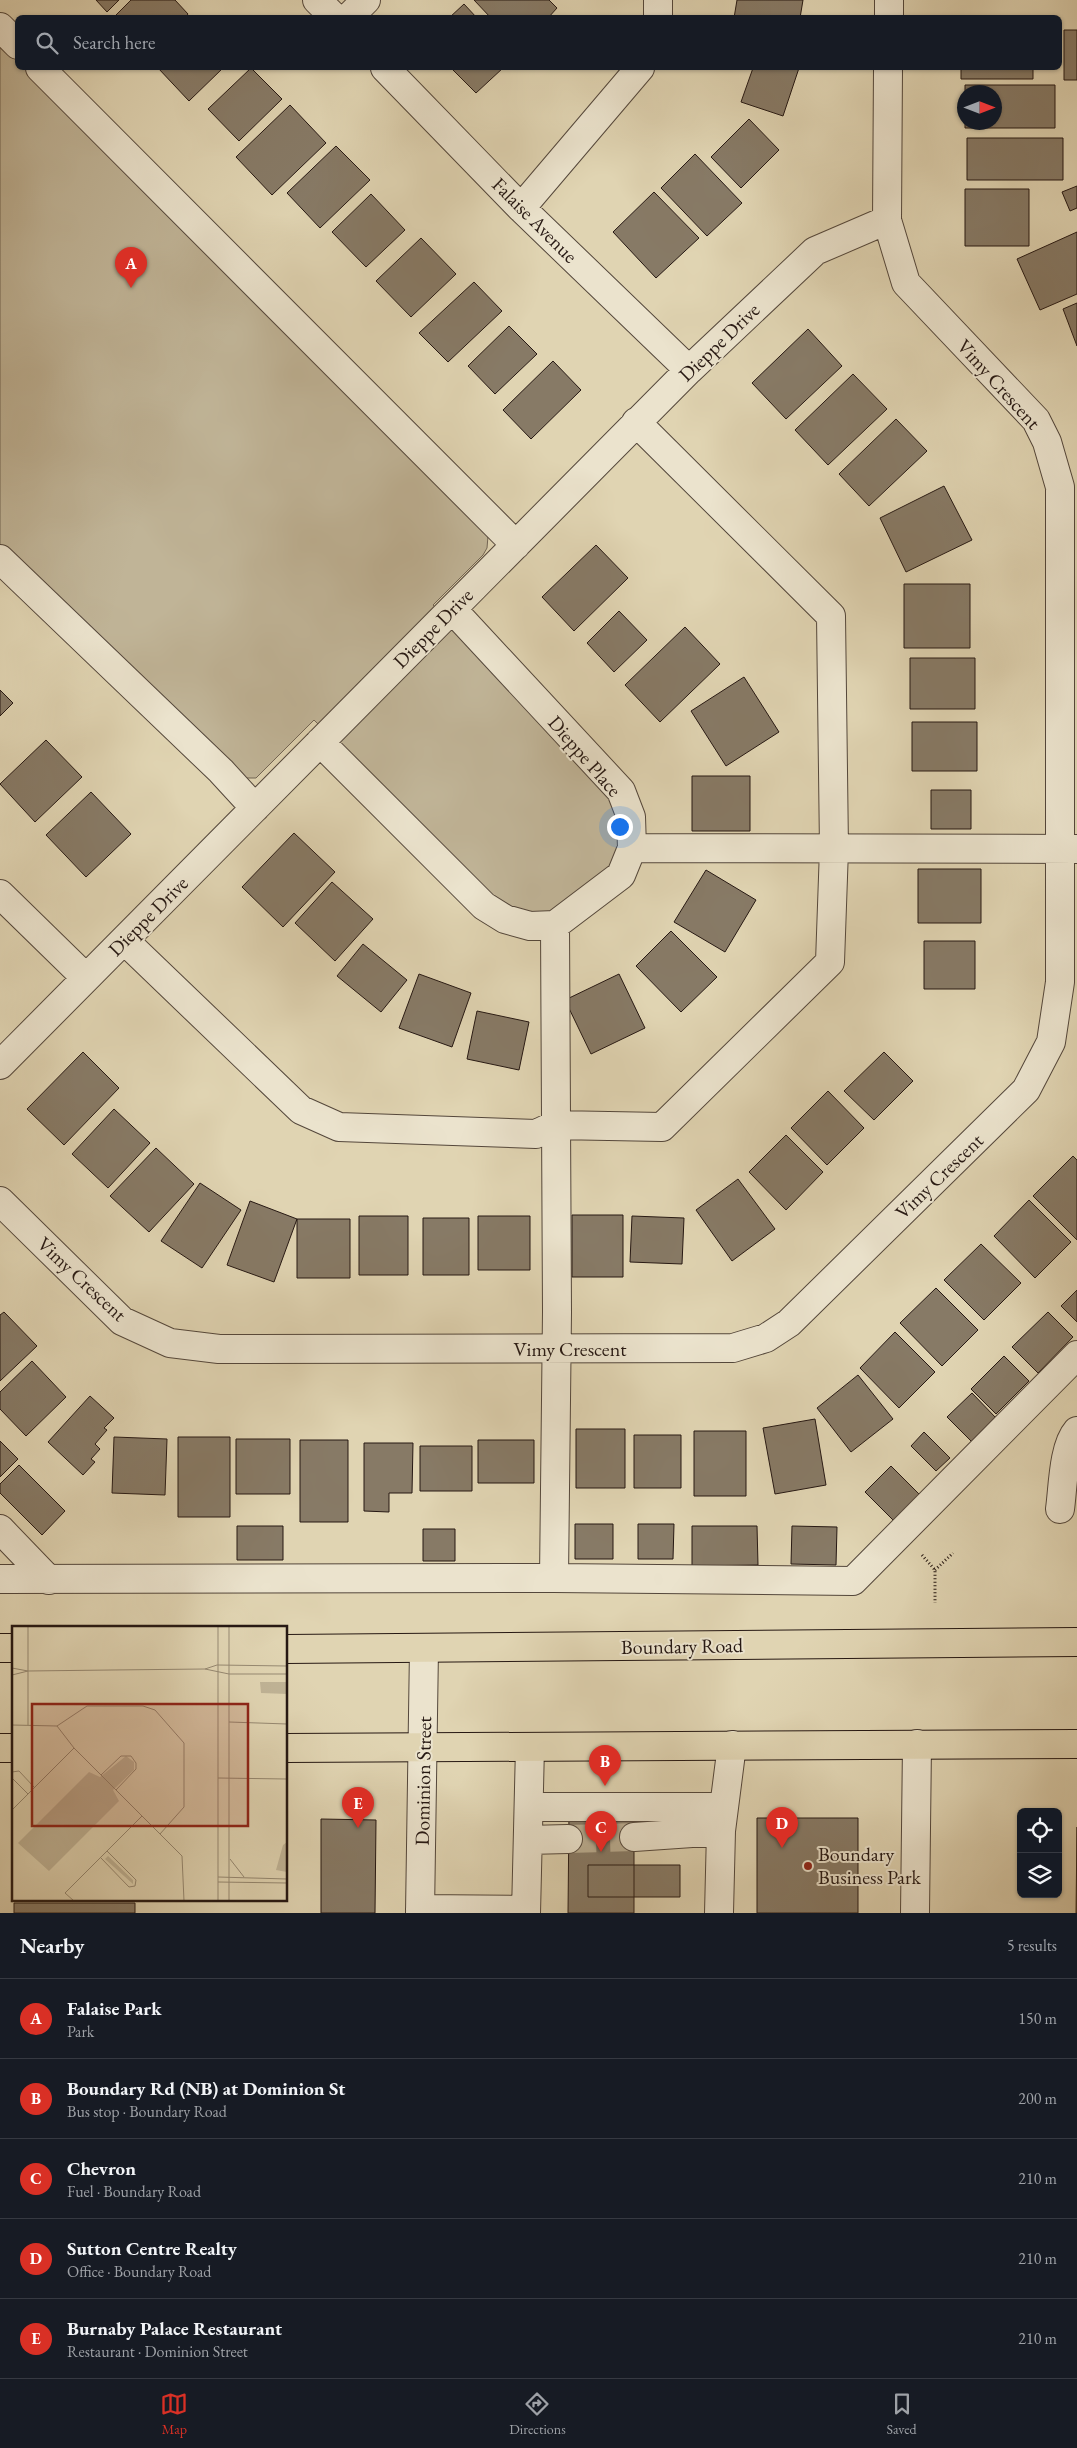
<!DOCTYPE html>
<meta charset="utf-8">
<style>
body{margin:0;font-family:"EB Garamond",serif;background:#242831;color:#f1f3f6}
.controls{position:absolute;right:15px;bottom:15px;display:grid;overflow:hidden;border-radius:8px;box-shadow:0 1px 4px #0004}
.controls button{width:45px;height:45px;display:grid;place-items:center;padding:0;border:0;border-bottom:1px solid #363941;background:#171b24;color:#f1f3f6;font:25px sans-serif}
.compass{position:absolute;left:957px;top:85px;width:45px;height:45px;border-radius:50%;background:#171b24;box-shadow:0 1px 4px #0004;rotate:90deg}
.you{position:absolute;left:619px;top:826px;width:18px;height:18px;margin:-12px;border:4px solid #fff;border-radius:50%;background:#1a73e8;box-shadow:0 0 0 8px #1a73e833}
.badge{display:grid;place-items:center;width:32px;height:32px;border-radius:50%;background:#d93025;color:#fff;font-size:16px;font-weight:700}
.pin{position:absolute;translate:-50% -41px;filter:drop-shadow(0 1px 2px #0008)}
.pin::after{content:'';position:absolute;top:26px;width:18px;height:15px;background:inherit;clip-path:polygon(0 0,100% 0,50% 100%)}
.list{margin:0;padding:0;list-style:none}
h2{display:flex;justify-content:space-between;align-items:center;height:65px;margin:0;padding:0 20px;font-size:21px}
h2 small{font-size:16px;font-weight:400;color:#9ea1a6}
.list li{display:grid;grid-template-columns:32px 1fr auto;gap:15px;align-items:center;box-sizing:border-box;height:80px;padding:0 20px;border-top:1px solid #363941}
.list b{display:block;font-size:19px;white-space:nowrap}
.list p{margin:0;font-size:16px;white-space:nowrap;color:#9ea1a6}
.list em{font-size:16px;font-style:normal;color:#9ea1a6}
.icon{flex:none;width:28px;height:28px;fill:none;stroke:currentColor;stroke-width:2;stroke-linecap:round;stroke-linejoin:round}
.map{position:relative;flex:none;width:1077px;height:1913px;overflow:hidden}
.search{position:absolute;background:#171b24;box-shadow:0 1px 4px #0004;left:15px;right:15px;top:15px;height:55px;display:flex;align-items:center;gap:12px;box-sizing:border-box;padding:0 18px;border-radius:8px;color:#9ea1a6;font-size:19px}
.sheet{height:465px;background:#171b24}
nav{display:flex;justify-content:space-around;align-items:center;box-sizing:border-box;height:70px;border-top:1px solid #363941;background:#171b24;font-size:14px;color:#9ea1a6}
nav a{display:grid;justify-items:center;gap:2px}
nav .on{color:#d93025}
.map>svg:first-child{display:block}
.green{fill:#c0b497;stroke:#736655}
.building{fill:#877a66;stroke:#261813}
.lines{fill:none;stroke-linecap:round;stroke-linejoin:round}
.minor-tunnel{stroke:#bbae92;stroke-width:28;stroke-dasharray:28 14;stroke-linecap:butt}
.minor-casing{stroke:#54473b;stroke-width:30}
.major-casing{stroke:#261813;stroke-width:30}
.path{stroke:#261813;stroke-width:3;stroke-dasharray:1 2.5;stroke-linecap:butt}
.minor{stroke:#ebe3cd;stroke-width:28}
.major{stroke:#e0d4b2;stroke-width:28}
.poi-dot{fill:#8f2418;stroke:#ebe3cd;stroke-width:2}
.labels{text-anchor:middle;dominant-baseline:central;stroke-width:4;stroke-linejoin:round;paint-order:stroke}
.street-label{font-size:20px;fill:#261813;stroke:#ebe3cd}
.poi-label{font-size:20px;fill:#261813;stroke:#ebe3cd;text-anchor:start}
.inset-road{fill:none;stroke:#968972;stroke-width:1}
.view{fill:#8f2418;fill-opacity:0.15;stroke:#8f2418;stroke-width:2.5}
.inset-edge{fill:none;stroke:#261813;stroke-width:2.5}
</style>
<div class="map">
<svg width="1077" height="1913" viewBox="0 0 1077 1913">
<rect width="100%" height="100%" fill="#e0d4b2"/>
<filter id="stains"><feTurbulence type="fractalNoise" baseFrequency=".004" numOctaves="4"/><feColorMatrix values="0 0 0 0 .2 0 0 0 0 .09 0 0 0 0 .02 0 0 0 .5 -.17"/></filter>
<radialGradient id="worn" r=".72"><stop offset=".6" stop-color="#630" stop-opacity="0"/><stop offset="1" stop-color="#630" stop-opacity=".3"/></radialGradient>
<!-- green -->
<path class="green" d="M0,27l17,18 1,23h22l448,468 -1,12 -4,7 -50,50 181,188 8,42 -10,28 -43,43 -32,9 -39,-12 -184,-183 -58,58h-13l-243,-227z"/>
<!-- building -->
<path class="building" d="M96,0h23l-12,12z
M131,0h44l13,14 -3,4h-69l-1,-2z
M474,0h75l8,8 -9,10h-57z
M737,0h66l-3,18h-66z
M464,4l13,14h-28z
M1064,30h13v50h-13z
M158,68h65l-34,33z
M251,68l31,31 -43,42 -31,-32z
M451,68h52l-27,25z
M753,68h46l-16,48 -42,-14z
M961,68h72v11h-72z
M965,85h90v43h-90v-6h29v-30h-29z
M290,105l36,38 -54,52 -36,-38z
M749,119l30,31 -38,38 -30,-31z
M967,138h96v42h-96z
M336,146l34,34 -50,48 -33,-35z
M695,154l47,49 -35,33 -46,-48z
M1077,186v22l-7,3 -8,-19z
M965,189h64v57h-64z
M654,192l45,46 -43,40 -43,-46z
M371,194l34,36 -39,37 -34,-35z
M1077,232v62l-37,16 -23,-51z
M421,238l35,36 -45,43 -35,-36z
M474,282l28,29 -54,51 -29,-29z
M1077,303v43l-14,-37z
M509,326l28,28 -42,40 -27,-28z
M808,329l34,37 -56,53 -34,-36z
M553,361l28,29 -50,49 -28,-29z
M853,374l34,35 -59,56 -33,-35z
M896,419l31,32 -58,55 -30,-32z
M944,486l28,54 -66,32 -26,-54z
M596,545l32,33 -54,53 -32,-34z
M904,584h66v64h-66z
M619,611l28,29 -33,32 -27,-29z
M685,627l35,37 -60,58 -35,-37z
M910,658h65v51h-65z
M744,677l35,55 -53,34 -35,-55z
M0,690l13,13 -13,13z
M912,722h65v49h-65z
M46,740l36,37 -47,45 -35,-38z
M692,776h58v55h-58z
M931,790h40v39h-40z
M91,792l40,42 -45,43 -40,-42z
M294,833l41,39 -52,55 -41,-40z
M918,869h63v54h-63z
M706,870l50,30 -31,52 -51,-30z
M332,882l41,37 -38,42 -40,-38z
M671,931l46,46 -36,35 -45,-46z
M924,941h51v48h-51z
M363,944l44,36 -26,32 -44,-36z
M419,974l52,19 -19,54 -53,-19z
M619,974l26,54 -54,26 -26,-54z
M477,1011l52,11 -10,48 -52,-11z
M83,1052l36,36 -55,57 -37,-36z
M884,1052l29,29 -39,39 -30,-29z
M828,1091l36,37 -37,37 -36,-37z
M114,1109l36,34 -42,45 -36,-34z
M786,1135l37,37 -37,38 -37,-38z
M156,1148l38,36 -45,48 -39,-36z
M1073,1156l4,4v80l-44,-44z
M738,1179l37,50 -43,32 -36,-51z
M200,1183l41,27 -39,58 -41,-27z
M1029,1200l42,42 -36,36 -41,-42z
M250,1201l47,18 -23,63 -47,-17z
M572,1215h51v62h-51z
M359,1216h49v59h-49z
M478,1216h52v54h-52z
M632,1216l52,2 -2,46 -52,-2z
M423,1218h46v57h-46z
M297,1219h53v59h-53z
M981,1244l40,39 -37,37 -40,-40z
M936,1288l42,42 -36,36 -42,-43z
M1077,1290v32l-16,-16z
M4,1312l33,34 -37,35v-66z
M1048,1312l25,25 -35,36 -26,-26z
M895,1332l40,40 -36,36 -39,-40z
M1004,1356l25,25 -33,33 -25,-25z
M32,1361l34,36 -40,39 -26,-27v-17z
M858,1375l35,44 -42,33 -34,-44z
M972,1393l24,25 -24,24 -25,-25z
M90,1396l24,22 -10,10 3,2 -12,14 5,5 -9,10 4,3 -12,13 -35,-33z
M815,1419l11,66 -51,9 -12,-66z
M576,1429h49v59h-49z
M694,1431h52v65h-52z
M924,1432l26,26 -14,13 -25,-25z
M634,1435h47v53h-47z
M114,1437l53,2 -2,56 -53,-2z
M178,1437h52v80h-52z
M236,1439h54v55h-54z
M300,1440h48v82h-48z
M478,1440h56v43h-56z
M0,1441l18,18 -18,18z
M364,1443h49l-1,50h-23v19l-25,-1z
M420,1446h52v45h-52z
M19,1465l46,46 -23,24 -42,-42v-9z
M891,1466l29,29 -26,26 -29,-29z
M575,1524h38v35h-38z
M638,1524h36l-1,35h-35z
M237,1526h46v34h-46z
M692,1526h65l1,39 -66,1z
M792,1526l45,1 -1,38 -45,-1z
M423,1529h32v32h-32z
M569,1811h65v102h-66z
M757,1818h101v95h-101z
M321,1819l55,1 -1,93h-54z
M1077,1827v86h-1z
M588,1865h92v32h-92z
M14,1903h121v10h-121z"/>
<g class="lines">
<!-- minor-tunnel -->
<path class="minor-tunnel" d="M568,1839l66,-2"/>
<defs>
<path id="minor" d="M317,0l18,18
M348,18l18,-18
M658,18v-18
M889,18v-18
M0,27l18,18
M40,68l476,477
M385,68l136,140 168,162
M521,208l119,-140
M0,559l221,212 34,37
M320,742l164,164 21,13 25,7 25,-1 66,-50 11,-27 -1,-31 -10,-26 -169,-182
M632,848l445,1
M0,894l86,84
M124,940l177,170 38,17 197,7 19,-9 107,2 168,-165 4,-113 -3,-233 -195,-194
M0,1065l689,-695 126,-119 72,-31
M0,1201l122,120 48,22 49,6 514,-1 33,-10 23,-15 237,-233 25,-48 9,-60v-495l-13,-45 -11,-22 -130,-137 -19,-63 1,-152
M1060,1509c3,-21 3,-62 17,-78
M0,1529l49,51
M554,1578l3,-266 -2,-387
M0,1579l554,-1 299,3 224,-226
M529,1807h194
M634,1837l87,-6
M528,1840l40,-1
M420,1909l106,1
M420,1913l4,-264
M526,1913l4,-166
M719,1913l2,-82 11,-86
M915,1913l2,-169"/>
<path id="major" d="M0,1648h14
M286,1649l791,-7
M0,1748h14
M286,1748l791,-4"/>
</defs>
<!-- minor casing -->
<use href="#minor" class="minor-casing"/>
<!-- major casing -->
<use href="#major" class="major-casing"/>
<!-- path -->
<path class="path" d="M922,1555l13,15v33
M935,1570l18,-17"/>
<!-- minor -->
<use href="#minor" class="minor"/>
<!-- major -->
<use href="#major" class="major"/>
</g>
<!-- markers -->
<circle class="poi-dot" cx="808" cy="1866" r="5"/>
<g class="labels">
<!-- street labels -->
<g class="street-label">
<text transform="translate(535 220) rotate(45)">Falaise Avenue</text>
<text transform="translate(719 342) rotate(-44)">Dieppe Drive</text>
<text transform="translate(999 384) rotate(48)">Vimy Crescent</text>
<text transform="translate(433 628) rotate(-45)">Dieppe Drive</text>
<text transform="translate(585 756) rotate(49)">Dieppe Place</text>
<text transform="translate(148 916) rotate(-45)">Dieppe Drive</text>
<text transform="translate(939 1176) rotate(-44)">Vimy Crescent</text>
<text transform="translate(82 1279) rotate(43)">Vimy Crescent</text>
<text x="570" y="1349">Vimy Crescent</text>
<text transform="translate(682 1646) rotate(-1)">Boundary Road</text>
<text transform="translate(423 1781) rotate(-89)">Dominion Street</text>
</g>
<!-- poi labels -->
<g class="poi-label">
<text x="818" y="1854">Boundary<tspan x="818" dy="23">Business Park</tspan></text>
</g>
</g>
<!-- overview -->
<g transform="translate(12 1626)">
<rect width="275" height="275" fill="#e0d4b2"/>
<path d="M248,56h27v12l-26,-1zM114,130l8,6v8l-21,20 6,11 -70,70 -31,-28 71,-71 11,5zM275,216v30l-11,-2 7,-25zM96,230l25,24v4l-28,-25z" fill="#c0b497"/>
<path class="inset-road" d="M0,42l16,3 83,-1 94,-1 12,-4 70,1M193,43l24,5h58M0,49l16,-4M217,96l58,2M0,99l45,1 30,-20h56l12,4 29,33v64l-24,27M16,99v-99M45,100l17,22 108,108 2,45M0,146l7,-1 15,16M89,149l20,-19h10l5,7v6l-20,21M0,152l16,16M206,152l69,1M0,184l62,-62M89,232l28,29 6,-1 1,-6 -29,-29M218,233l14,18M206,251l69,2M206,256l69,1M62,275l-9,-8 77,-77M206,275v-275M217,275v-275"/>
<path class="view" d="M20,78h216v122h-216z"/>
<rect width="275" height="275" class="inset-edge"/>
</g>
<rect width="100%" height="100%" filter="url(#stains)"/>
<rect width="100%" height="100%" fill="url(#worn)"/>
</svg>
<div class="controls">
<button><svg class="icon" aria-label="locate" viewBox="0 0 24 24"><circle cx="12" cy="12" r="6"/><path d="M12 2v4M12 18v4M2 12h4M18 12h4"/></svg></button>
<button><svg class="icon" aria-label="layers" viewBox="0 0 24 24"><path d="M12 4l9 5-9 5-9-5zM3 14l9 5 9-5"/></svg></button>
</div>
<svg class="compass" viewBox="-18 -18 36 36"><path d="M0-13l5 13h-10z" fill="#e53935"/><path d="M0 13l5-13h-10z" fill="#9ea1a6"/></svg>
<div class="you"></div>
<div class="pin badge" style="left:131px;top:288px">A</div>
<div class="pin badge" style="left:605px;top:1786px">B</div>
<div class="pin badge" style="left:601px;top:1852px">C</div>
<div class="pin badge" style="left:782px;top:1848px">D</div>
<div class="pin badge" style="left:358px;top:1828px">E</div>
<div class="search"><svg class="icon" aria-label="search" viewBox="0 0 24 24"><circle cx="10" cy="10" r="6"/><path d="M15 15l6 6"/></svg>Search here</div>
</div>
<section class="sheet">
<h2>Nearby<small>5 results</small></h2>
<ul class="list">
<li><span class="badge">A</span><div><b>Falaise Park</b><p>Park</p></div><em>150 m</em></li>
<li><span class="badge">B</span><div><b>Boundary Rd (NB) at Dominion St</b><p>Bus stop · Boundary Road</p></div><em>200 m</em></li>
<li><span class="badge">C</span><div><b>Chevron</b><p>Fuel · Boundary Road</p></div><em>210 m</em></li>
<li><span class="badge">D</span><div><b>Sutton Centre Realty</b><p>Office · Boundary Road</p></div><em>210 m</em></li>
<li><span class="badge">E</span><div><b>Burnaby Palace Restaurant</b><p>Restaurant · Dominion Street</p></div><em>210 m</em></li>
</ul>
</section>
<nav>
<a class="on"><svg class="icon" aria-label="map" viewBox="0 0 24 24"><path d="M3 6l6-2 6 2 6-2v14l-6 2-6-2-6 2zM9 4v14M15 6v14"/></svg>Map</a>
<a><svg class="icon" aria-label="directions" viewBox="0 0 24 24"><path d="M12 3l9 9-9 9-9-9zM9 14v-3h6M13 9l2 2-2 2"/></svg>Directions</a>
<a><svg class="icon" aria-label="saved" viewBox="0 0 24 24"><path d="M7 4h10v16l-5-4-5 4z"/></svg>Saved</a>
</nav>
